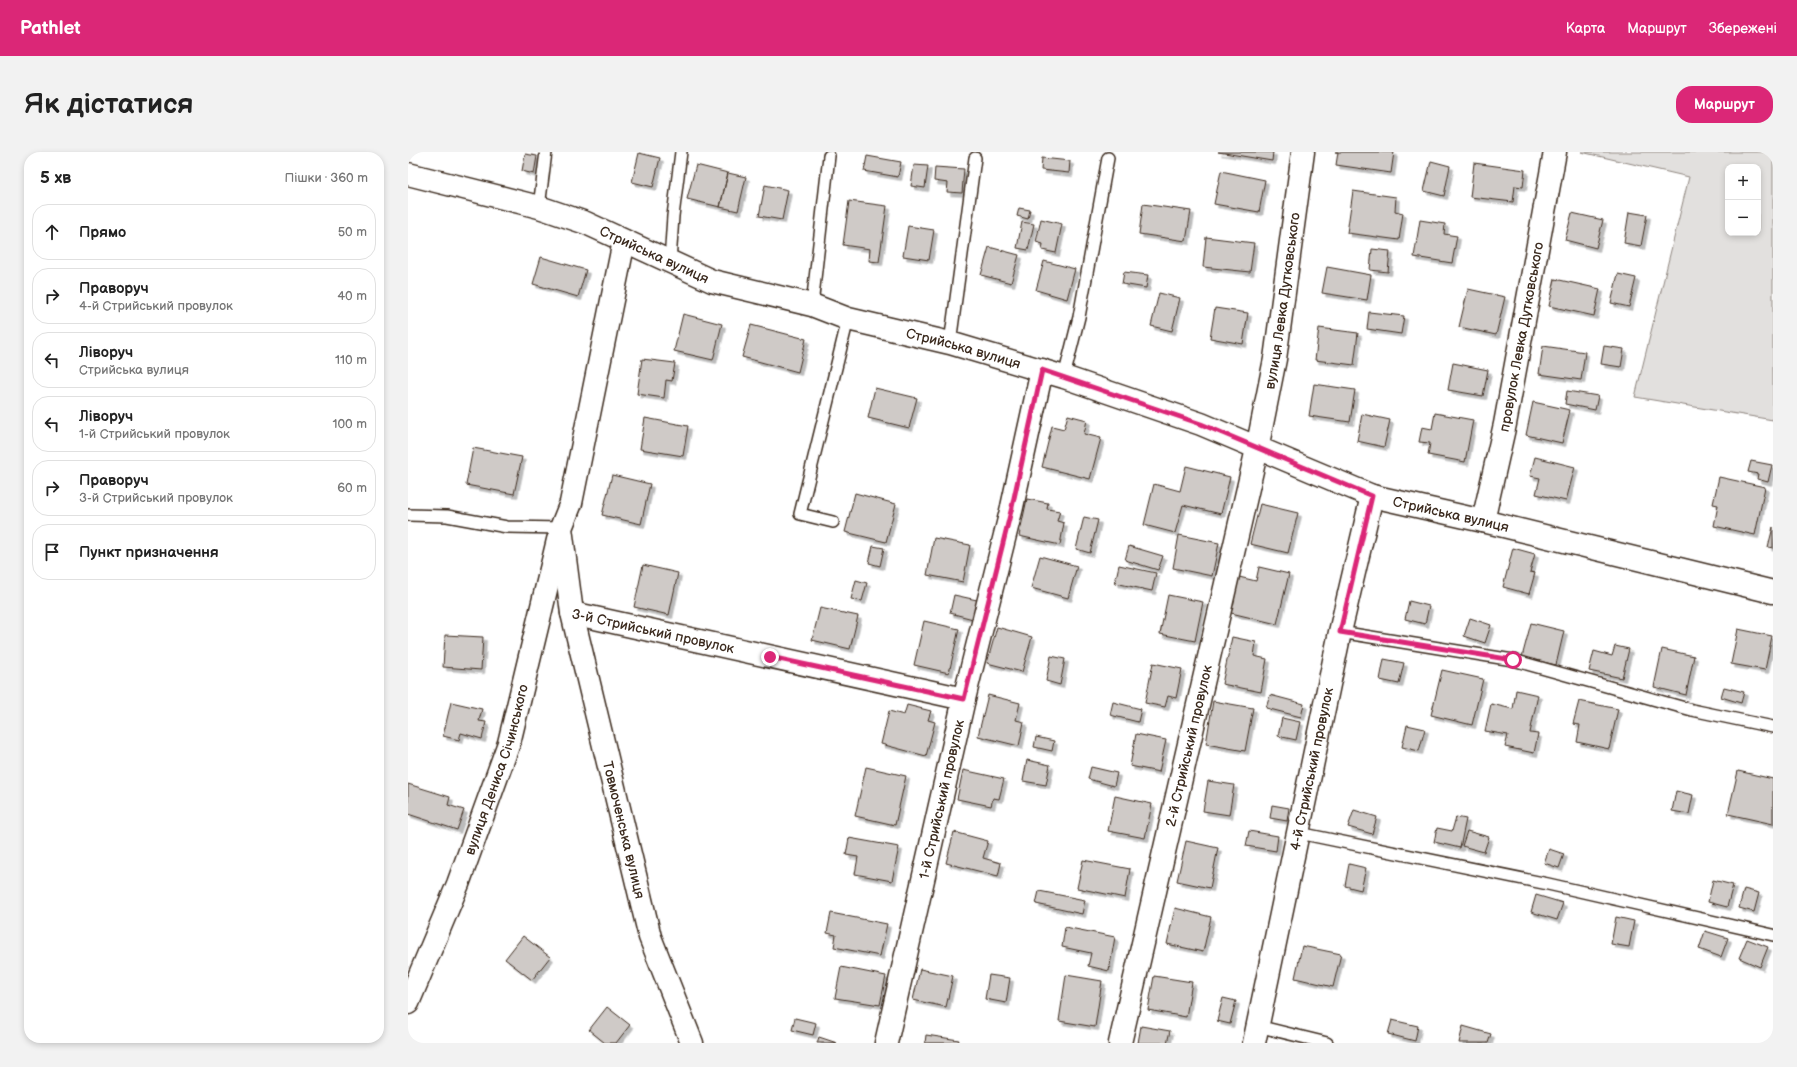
<!DOCTYPE html>
<html lang="uk">
<meta charset="utf-8">
<style>
body{margin:0;font-family:"Balsamiq Sans",sans-serif;background:#f2f2f2;color:#222}
.controls{position:absolute;right:12px;top:12px;display:grid;overflow:hidden;border-radius:8px;box-shadow:0 2px 6px #0003}
.controls button{width:36px;height:36px;display:grid;place-items:center;padding:0;border:0;border-bottom:1px solid #e0e0e0;background:#fff;color:#222;font:20px sans-serif}
.stop{position:absolute;width:12px;height:12px;margin:-9px;border:3px solid #db2777;border-radius:50%;background:#fff}
.stop.end{background:#db2777;border-color:#fff;box-shadow:0 1px 4px #0008}
.list{margin:0;padding:0;list-style:none}
h2{display:flex;justify-content:space-between;align-items:center;height:52px;margin:0;padding:0 16px;font-size:17px}
h2 small{font-size:13px;font-weight:400;color:#767676}
.list li{display:grid;grid-template-columns:26px 1fr auto;gap:12px;align-items:center;box-sizing:border-box;height:56px;margin:0 8px 8px;padding:0 8px;border:1px solid #e0e0e0;border-radius:16px}
.list b{display:block;font-size:15px;white-space:nowrap}
.list p{margin:0;font-size:13px;white-space:nowrap;color:#767676}
.list em{font-size:13px;font-style:normal;color:#767676}
.icon{flex:none;width:22px;height:22px;fill:none;stroke:currentColor;stroke-width:2;stroke-linecap:round;stroke-linejoin:round}
.map{position:relative;flex:none;width:1365px;height:891px;overflow:hidden;border-radius:16px}
header{display:flex;align-items:center;gap:24px;box-sizing:border-box;height:56px;padding:0 20px;background:#db2777;color:#fff}
header strong{font-size:19px}
nav{display:flex;gap:22px;margin-inline-start:auto;font-size:14px}
.intro{display:flex;align-items:center;justify-content:space-between;box-sizing:border-box;height:96px;padding:0 24px}
h1{margin:0;font-size:28px}
.button{padding:10px 18px;border-radius:16px;background:#db2777;color:#fff;font-size:14px;font-weight:700}
main{display:flex;gap:24px;padding:0 24px}
aside{flex:1;background:#fff;border-radius:16px;box-shadow:0 2px 6px #0003}
.map>svg:first-child{display:block}
.green{fill:#e2e0de;stroke:#8e857e;fill-rule:evenodd}
.building{fill:#cfcac7;stroke:#3b2a1e;filter:url(#shadow)}
.lines{fill:none;stroke-linecap:round;stroke-linejoin:round}
.service-casing{stroke:#3b2a1e;stroke-width:14}
.minor-casing{stroke:#3b2a1e;stroke-width:25}
.service{stroke:#fff;stroke-width:11}
.minor{stroke:#fff;stroke-width:22}
.route{stroke:#db2777;stroke-width:5}
.labels{text-anchor:middle;dominant-baseline:central;stroke-width:4;stroke-linejoin:round;paint-order:stroke}
.street-label{font-size:14px;fill:#3b2a1e;stroke:#fff}
</style>
<header>
<strong>Pathlet</strong>
<nav><a>Карта</a><a>Маршрут</a><a>Збережені</a></nav>
</header>
<div class="intro"><h1>Як дістатися</h1><a class="button">Маршрут</a></div>
<main>
<aside>
<h2>5 хв<small>Пішки · 360 m</small></h2>
<ul class="list">
<li><svg class="icon" aria-label="ahead" viewBox="0 0 24 24"><path d="M12 20V5M6 11l6-6 6 6"/></svg><div><b>Прямо</b></div><em>50 m</em></li>
<li><svg class="icon" aria-label="right" viewBox="0 0 24 24"><path d="M7 20v-9h11M14 6l5 5-5 5"/></svg><div><b>Праворуч</b><p>4-й Стрийський провулок</p></div><em>40 m</em></li>
<li><svg class="icon" aria-label="left" viewBox="0 0 24 24"><path d="M17 20v-9H6M10 6l-5 5 5 5"/></svg><div><b>Ліворуч</b><p>Стрийська вулиця</p></div><em>110 m</em></li>
<li><svg class="icon" aria-label="left" viewBox="0 0 24 24"><path d="M17 20v-9H6M10 6l-5 5 5 5"/></svg><div><b>Ліворуч</b><p>1-й Стрийський провулок</p></div><em>100 m</em></li>
<li><svg class="icon" aria-label="right" viewBox="0 0 24 24"><path d="M7 20v-9h11M14 6l5 5-5 5"/></svg><div><b>Праворуч</b><p>3-й Стрийський провулок</p></div><em>60 m</em></li>
<li><svg class="icon" aria-label="arrive" viewBox="0 0 24 24"><path d="M6 21V4h12l-3 4 3 4H6"/></svg><div><b>Пункт призначення</b></div></li>
</ul>
</aside>
<div class="map">
<svg width="1365" height="891" viewBox="0 0 1365 891">
<defs>
<filter id="shadow"><feDropShadow dx="3.5" dy="3.5" stdDeviation="0" flood-color="#0004"/></filter>
</defs>
<rect width="100%" height="100%" fill="#fff"/>
<filter id="ink" filterUnits="userSpaceOnUse"><feTurbulence type="fractalNoise" baseFrequency=".025" numOctaves="2"/><feDisplacementMap in="SourceGraphic" scale="8" xChannelSelector="R" yChannelSelector="G"/><feConvolveMatrix kernelMatrix="1 2 1 2 8 2 1 2 1" color-interpolation-filters="sRGB"/></filter>
<g filter="url(#ink)">
<!-- green -->
<path class="green" d="M1173,0h192v268l-138,-23 54,-220zM1320,15h30v66h-30z"/>
<!-- building -->
<path class="building" d="M810,0h55l-1,9z
M927,0h59l-3,21 -55,-8 2,-13z
M231,1l21,5 -7,29 -21,-5z
M117,2l12,2 -3,18 -12,-3z
M459,4l34,6 -3,15 -34,-6z
M634,6l28,3 -1,12 -28,-3z
M1023,9l19,5 -6,30 -20,-5z
M1066,11l51,7 -2,17 -8,-1 -2,16 -43,-5z
M288,13l32,8 -8,34 -33,-8z
M506,13l14,1 -3,22 -14,-2z
M527,15l29,2 -2,24 -15,-1 1,-9 -14,-2z
M813,19l44,9 -6,32 -45,-8z
M320,21l18,4 -8,34 -18,-4z
M357,33l23,5 -6,30 -23,-4z
M945,39l43,6 -1,14 8,2 -4,27 -52,-7z
M441,49l38,5 -8,56 -10,-1 1,-12 -27,-4z
M735,52l48,7 -5,30 -47,-7z
M611,56l11,2 -2,9 -11,-3z
M1221,60l18,3 -6,31 -17,-3z
M1164,61l31,7 -7,28 -31,-8z
M633,67l21,5 -6,29 -14,-3 1,-6 -7,-2z
M1012,68l25,4 -1,10 13,2 -5,27 -38,-6z
M614,70l12,2 -6,26 -11,-2z
M500,74l26,4 -5,30 -26,-4z
M798,85l48,6 -4,29 -47,-5z
M581,95l30,8 -8,28 -30,-8z
M964,97l18,2 -2,21 -18,-2z
M133,105l45,13 -8,27 -45,-13z
M636,109l31,8 -8,30 -31,-9z
M919,115l44,8 -4,25 -45,-7z
M716,120l24,3 -2,13 -24,-4z
M1210,122l18,4 -7,29 -18,-4z
M1147,127l45,10 -6,27 -45,-10z
M1060,137l37,8 -9,38 -37,-8z
M751,141l21,5 -8,33 -21,-5z
M807,156l33,5 -5,31 -33,-6z
M961,160l35,4 -3,18 -34,-5z
M275,162l39,10 -9,36 -39,-9z
M343,173l55,14 -8,33 -56,-15z
M911,176l39,5 -4,32 -39,-5z
M1135,194l42,6 -4,28 -42,-6z
M1196,194l20,3 -3,18 -20,-3z
M234,207l33,4 -3,18 -6,-1 -2,18 -27,-4z
M1045,211l35,7 -5,26 -35,-6z
M906,232l41,6 -5,32 -41,-6z
M467,236l42,10 -8,30 -41,-10z
M1159,239l31,5 -3,14 -30,-6z
M1125,250l37,8 -8,33 -36,-8z
M1027,261l38,7 -8,42 -37,-7 2,-12 -11,-1 3,-15 10,2z
M954,262l28,6 -6,27 -27,-6z
M660,263l19,5 -3,14 17,4 -11,41 -48,-12 10,-41 12,3z
M237,266l43,8 -5,30 -43,-7z
M65,296l49,9 -8,37 -48,-9z
M1127,305l40,10 -9,34 -30,-7 4,-16 -10,-2z
M1343,309l21,4 -4,17 -11,-3 1,-5 -10,-2z
M778,314l44,11 -9,37 -38,-9 -8,28 -31,-8 10,-41 26,7z
M204,323l38,9 -9,40 -39,-9z
M1311,325l46,10 -10,48 -41,-9 4,-21 -5,-1z
M447,341l41,11 -10,38 -41,-10z
M619,347l21,4 -1,6 13,2 -3,10 7,2 -4,22 -41,-9z
M852,352l38,9 -10,40 -38,-9z
M676,365l14,3 -8,33 -14,-4z
M1365,375v21l-5,-1z
M771,383l40,8 -7,33 -39,-8z
M526,386l36,7 -7,37 -36,-7z
M465,394l11,2 -4,18 -11,-3z
M721,394l34,10 -5,14 -33,-10z
M1105,396l22,6 -5,18 5,1 -6,21 -26,-7z
M632,404l37,10 -9,32 -37,-10z
M235,413l35,8 -9,42 -35,-8z
M711,413l37,8 -4,18 -37,-8z
M851,415l30,7 -12,50 -46,-11 8,-36 17,4z
M448,428l11,3 -5,18 -11,-2z
M546,443l23,5 -4,19 -23,-6z
M760,443l35,7 -8,39 -35,-7z
M1001,449l20,5 -4,18 -20,-5z
M412,456l38,8 -8,33 -38,-9z
M1062,466l21,7 -6,18 -21,-7z
M516,469l35,8 -10,44 -35,-8z
M1123,471l33,8 -8,34 -34,-8z
M589,475l35,10 -10,35 -35,-9z
M1330,477l34,7 -7,34 -34,-6z
M37,483l38,2 -2,33 -38,-3z
M824,485l24,5 -2,14 13,3 -6,33 -39,-8z
M1207,494l14,3 -7,29 -33,-7 5,-20 18,5z
M1254,497l32,7 -8,39 -32,-8z
M643,504l14,3 -5,26 -14,-4z
M976,507l20,4 -5,21 -19,-4z
M745,511l29,6 -6,29 -8,-2 -3,11 -20,-4z
M1034,518l41,9 -11,46 -41,-10z
M1316,535l20,5 -3,11 -20,-6z
M1108,538l22,5 -8,38 8,1 -4,19 -29,-6 3,-12 -23,-4 6,-27 22,5z
M580,543l32,8 -4,17 8,2 -5,24 -41,-10z
M862,543l34,9 -3,13 -35,-9z
M805,549l40,7 -8,43 -39,-7z
M1171,549l39,8 -9,40 -32,-7 3,-17 -7,-1z
M43,550l31,7 -3,12 7,1 -4,17 -21,-6 -2,7 -16,-4z
M705,550l28,7 -3,13 -28,-7z
M499,553l24,6 -3,9 7,2 -9,34 -45,-12 8,-33 15,4z
M874,566l18,4 -4,18 -18,-4z
M999,573l18,4 -6,22 -17,-4z
M728,582l30,6 -7,32 -29,-6z
M628,585l18,4 -2,10 -18,-4z
M619,608l23,5 -4,20 -23,-4z
M458,615l40,9 -11,49 -40,-9z
M683,615l26,6 -3,13 -26,-7z
M555,618l41,9 -5,20 -6,-1 -2,8 -34,-7z
M1330,619l35,8v45l-45,-10z
M800,629l26,4 -5,30 -26,-4z
M0,632l42,13 -2,8 16,5 -7,20 -49,-16z
M1268,639l17,4 -4,19 -17,-3z
M707,644l37,8 -7,34 -37,-7z
M864,653l17,3 -2,13 -17,-3z
M946,658l23,7 -5,17 -24,-7z
M1048,665l10,2 -6,29 -26,-6 3,-14 15,3z
M841,679l29,5 -2,15 -30,-5z
M1059,679l22,6 -5,15 -22,-6z
M546,680l34,9 -5,17 18,5 -3,13 -52,-13z
M441,686l50,9 -7,34 -37,-7 3,-17 -12,-2z
M778,689l32,7 -8,40 -33,-7z
M1141,697l15,5 -5,14 -15,-5z
M675,708l47,9 -5,29 -48,-10z
M941,712l17,4 -5,22 -16,-4z
M1305,728l20,5 -6,22 -19,-5z
M1336,737l15,4 -5,19 -15,-4z
M631,739l46,9 -3,14 -46,-10z
M1128,743l27,8 -6,17 -26,-8z
M767,756l36,9 -8,35 -36,-8z
M423,761l56,11 -7,32 -46,-9 2,-12 -9,-2z
M1208,765l18,4 -5,26 -18,-3z
M657,775l50,10 -6,34 -21,-5 3,-13 -29,-6z
M1297,779l23,7 -7,19 -22,-8z
M115,784l27,21 -18,23 -27,-21z
M1339,787l21,8 -8,20 -21,-9z
M894,794l39,8 -8,33 -38,-9z
M433,815l45,9 -6,29 -45,-7z
M512,817l33,7 -7,31 -33,-7z
M581,823l21,3 -4,25 -21,-4z
M658,823l36,6 -7,46 -36,-6z
M746,824l38,6 -6,35 -38,-7z
M815,846l13,3 -6,23 -13,-3z
M199,855l23,18 -14,18h-11l-16,-13z
M387,866l21,5 -3,12 -21,-5z
M984,868l26,6 -3,15 -27,-7z
M733,874l29,5 -3,12h-29z
M1055,874l28,8 -3,9h-29z
M518,883l33,5 -1,3h-33z
M411,885l18,6h-20z"/>
<g class="lines">
<defs>
<path id="service" d="M131,55l7,-55
M262,110l3,-46 8,-64
M404,153l17,-149
M542,191l25,-185
M656,225l15,-60 29,-159
M0,363l39,1 60,11 54,1
M425,370l-33,-8 48,-195
M932,480l173,28 179,50 81,17
M891,681l249,51 225,51
M849,874l70,17"/>
<g id="minor">
<path id="s1" d="M0,22l131,33 47,16 126,58 100,24 36,14 102,24 114,34 137,47 171,72 111,25 290,71"/>
<path id="s2" d="M216,89l-53,262 -10,25 11,85 78,324 42,106"/>
<path id="s3" d="M1075,369l22,-97 50,-272"/>
<path id="s4" d="M164,461l392,86"/>
<path id="s5" d="M0,851l50,-119 51,-141 49,-203"/>
<path id="s6" d="M478,891l78,-344 48,-192 30,-137"/>
<path id="s7" d="M712,891l137,-594 18,-90 28,-207"/>
<path id="s8" d="M846,891l86,-411 32,-136"/>
</g>
</defs>
<!-- service casing -->
<use href="#service" class="service-casing"/>
<!-- minor casing -->
<use href="#minor" class="minor-casing"/>
<!-- service -->
<use href="#service" class="service"/>
<!-- minor -->
<use href="#minor" class="minor"/>
</g>
</g>
<g class="lines" filter="url(#ink)">
<!-- route -->
<path class="route" d="M362,505l194,42 48,-192 30,-137 159,54 171,72 -32,136 173,28"/>
</g>
<g class="labels">
<!-- street labels -->
<g class="street-label">
<text stroke="none"><textPath href="#s1" startOffset="260">Стрийська вулиця</textPath></text>
<text stroke="none"><textPath href="#s7" startOffset="760">вулиця Левка Дутковського</textPath></text>
<text stroke="none"><textPath href="#s3" startOffset="188">провулок Левка Дутковського</textPath></text>
<text stroke="none"><textPath href="#s1" startOffset="584">Стрийська вулиця</textPath></text>
<text stroke="none"><textPath href="#s1" startOffset="1100">Стрийська вулиця</textPath></text>
<text stroke="none"><textPath href="#s4" startOffset="83">3-й Стрийський провулок</textPath></text>
<text stroke="none"><textPath href="#s7" startOffset="305">2-й Стрийський провулок</textPath></text>
<text stroke="none"><textPath href="#s5" startOffset="250">вулиця Дениса Січинського</textPath></text>
<text stroke="none"><textPath href="#s8" startOffset="280">4-й Стрийський провулок</textPath></text>
<text stroke="none"><textPath href="#s6" startOffset="250">1-й Стрийський провулок</textPath></text>
<text stroke="none"><textPath href="#s2" startOffset="603">Товмоченська вулиця</textPath></text>
</g>
</g>
</svg>
<div class="controls">
<button>+</button>
<button>−</button>
</div>
<div class="stop" style="left:1105px;top:508px"></div>
<div class="stop end" style="left:362px;top:505px"></div>
</div>
</main>
